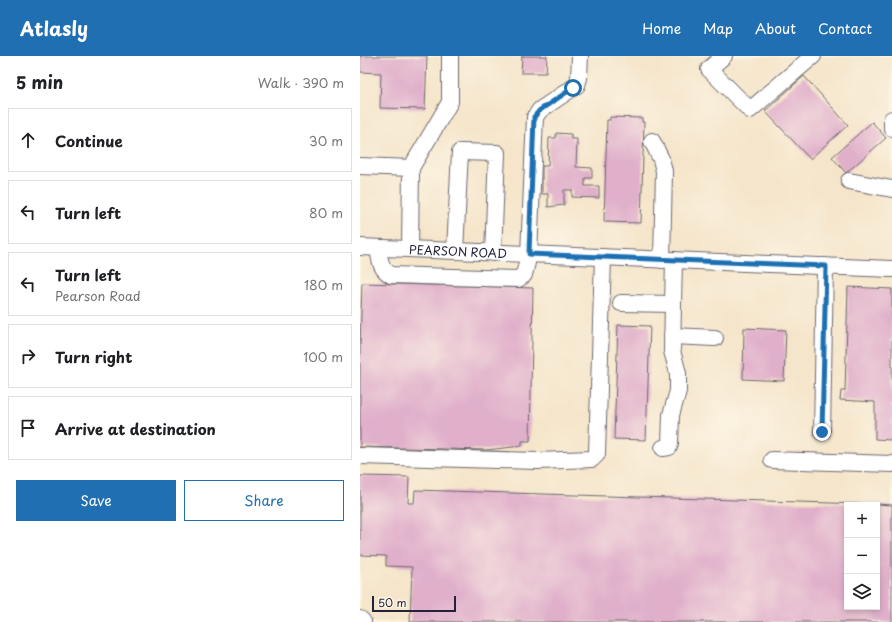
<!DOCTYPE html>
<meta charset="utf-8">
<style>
body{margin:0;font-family:"Playpen Sans",sans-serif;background:#f2f2f2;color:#202124}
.controls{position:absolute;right:12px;bottom:12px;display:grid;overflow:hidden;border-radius:0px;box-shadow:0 2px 6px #0003}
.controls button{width:36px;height:36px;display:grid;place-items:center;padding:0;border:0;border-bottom:1px solid #e0e0e0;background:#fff;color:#202124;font:20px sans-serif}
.scale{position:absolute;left:12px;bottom:10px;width:84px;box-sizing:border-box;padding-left:4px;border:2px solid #22223b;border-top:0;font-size:11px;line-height:14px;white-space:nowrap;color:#22223b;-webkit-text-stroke:3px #fcf5e5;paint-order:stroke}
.stop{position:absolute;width:12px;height:12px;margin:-9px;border:3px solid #1f6fb2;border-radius:50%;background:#fff}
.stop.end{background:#1f6fb2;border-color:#fff;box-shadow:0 1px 4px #0008}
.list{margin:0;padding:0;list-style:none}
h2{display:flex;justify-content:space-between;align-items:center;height:52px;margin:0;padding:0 16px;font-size:17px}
h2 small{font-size:13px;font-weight:400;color:#757577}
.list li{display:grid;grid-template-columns:26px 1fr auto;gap:12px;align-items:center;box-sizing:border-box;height:64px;margin:0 8px 8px;padding:0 8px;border:1px solid #e0e0e0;border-radius:0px}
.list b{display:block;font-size:15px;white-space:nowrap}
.list p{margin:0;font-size:13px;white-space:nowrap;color:#757577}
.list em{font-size:13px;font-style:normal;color:#757577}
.actions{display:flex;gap:8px;padding:12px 16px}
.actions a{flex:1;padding:9px 0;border:1px solid #1f6fb2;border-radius:0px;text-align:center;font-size:14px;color:#1f6fb2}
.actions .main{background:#1f6fb2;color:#fff}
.icon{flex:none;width:22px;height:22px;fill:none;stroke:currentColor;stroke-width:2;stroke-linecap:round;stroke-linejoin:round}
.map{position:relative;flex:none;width:532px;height:566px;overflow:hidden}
header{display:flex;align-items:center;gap:24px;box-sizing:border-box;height:56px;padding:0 20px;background:#1f6fb2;color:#fff}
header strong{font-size:19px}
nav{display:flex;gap:22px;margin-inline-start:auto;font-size:14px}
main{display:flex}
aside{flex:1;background:#fff}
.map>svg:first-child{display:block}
.building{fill:#e0afca}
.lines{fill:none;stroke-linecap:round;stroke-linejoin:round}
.minor-casing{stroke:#6c666d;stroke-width:18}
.minor{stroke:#fff;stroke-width:16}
.route{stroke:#1f6fb2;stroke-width:5}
.labels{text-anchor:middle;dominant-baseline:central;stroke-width:4;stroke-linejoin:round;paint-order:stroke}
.street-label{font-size:12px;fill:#22223b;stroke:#fcf5e5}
</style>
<header>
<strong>Atlasly</strong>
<nav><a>Home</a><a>Map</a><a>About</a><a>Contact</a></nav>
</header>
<main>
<aside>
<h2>5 min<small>Walk · 390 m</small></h2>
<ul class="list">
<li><svg class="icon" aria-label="ahead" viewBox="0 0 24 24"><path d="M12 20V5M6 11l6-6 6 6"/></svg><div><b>Continue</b></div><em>30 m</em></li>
<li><svg class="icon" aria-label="left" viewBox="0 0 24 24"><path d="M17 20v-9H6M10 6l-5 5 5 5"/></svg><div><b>Turn left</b></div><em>80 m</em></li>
<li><svg class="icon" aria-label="left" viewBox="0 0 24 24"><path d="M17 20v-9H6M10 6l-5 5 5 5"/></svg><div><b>Turn left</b><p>Pearson Road</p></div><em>180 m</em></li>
<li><svg class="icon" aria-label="right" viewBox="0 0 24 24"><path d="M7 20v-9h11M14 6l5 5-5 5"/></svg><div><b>Turn right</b></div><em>100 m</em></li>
<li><svg class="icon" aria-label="arrive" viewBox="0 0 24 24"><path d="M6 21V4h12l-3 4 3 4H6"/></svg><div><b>Arrive at destination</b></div></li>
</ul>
<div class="actions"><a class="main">Save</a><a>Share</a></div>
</aside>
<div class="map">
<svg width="532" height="566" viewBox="0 0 532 566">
<rect width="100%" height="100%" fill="#fcf5e5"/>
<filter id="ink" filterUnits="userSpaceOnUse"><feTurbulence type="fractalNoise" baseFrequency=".025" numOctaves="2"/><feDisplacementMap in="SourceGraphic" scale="8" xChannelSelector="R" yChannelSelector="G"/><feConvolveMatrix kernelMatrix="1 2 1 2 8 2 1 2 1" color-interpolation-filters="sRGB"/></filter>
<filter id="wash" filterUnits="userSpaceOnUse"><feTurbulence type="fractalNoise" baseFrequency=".012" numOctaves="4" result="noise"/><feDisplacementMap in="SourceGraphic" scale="16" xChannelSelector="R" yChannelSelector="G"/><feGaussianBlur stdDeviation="0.9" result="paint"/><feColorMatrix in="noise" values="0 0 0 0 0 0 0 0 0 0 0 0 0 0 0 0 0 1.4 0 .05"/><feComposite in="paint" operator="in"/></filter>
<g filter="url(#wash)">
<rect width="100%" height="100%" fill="#f5e5ca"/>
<g id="blocks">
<!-- building -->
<path class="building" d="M0,0h67l-2,53 -45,-1 1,-35 -21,-1z
M162,0h25l-1,17h-25z
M444,20l44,49 -38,34 -45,-48z
M250,61l32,1v4h2l-3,101 -37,-1 3,-102h3z
M512,66l14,16 -40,35 -14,-16z
M196,77l15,1v5h6l-1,28 16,1v10h-7v8h14v12l-27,-1v-7h-8v15l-16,2v-13h-6v-28h6l1,-28h7z
M2,227l171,5 -3,153h-8v5l-36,4 -126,-3v-102z
M488,231l44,2v151l-17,-1v-37l-35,-2 1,-9h4z
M258,269l32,1 -4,114 -32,-1z
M384,272l42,2 -2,51 -41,-2z
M0,420l49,1 -1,26h6l1,-13 447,14 -15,1v102h30v-103l15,1v117h-482l2,-55 -26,-1v-10l-26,-1z"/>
</g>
</g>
<g filter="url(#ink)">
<use href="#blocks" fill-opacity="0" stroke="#6c666d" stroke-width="1"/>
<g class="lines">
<defs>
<g id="minor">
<path d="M364,0l-15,13 41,41 63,-54"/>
<path d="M532,63v9"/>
<path d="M292,85l9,18 3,12 -2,89"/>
<path d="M0,110l51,2"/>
<path d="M489,125l43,8"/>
<path id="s1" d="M0,191l532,22"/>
<path d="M18,192c2,12 2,21 13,27l127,4 6,-4 5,-21 6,-137 5,-7 37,-25 2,-7 1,-22"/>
<path d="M50,193l1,-81 39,-66v-46"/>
<path d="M95,195l5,-99 37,1 -4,100"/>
<path d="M261,247l52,1"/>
<path d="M312,280l43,2"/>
<path d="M462,376l3,-166"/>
<path d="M303,392l6,-1 1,-3 1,-29 7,-24v-18l-6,-22 2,-91"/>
<path d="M0,400l177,5 55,-2 5,-5 6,-197"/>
<path d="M412,404l120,4"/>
<path d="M0,563l3,3"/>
</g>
</defs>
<!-- minor casing -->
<use href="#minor" class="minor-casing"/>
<!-- minor -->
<use href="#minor" class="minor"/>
</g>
</g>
<g class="lines" filter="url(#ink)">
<!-- route -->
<path class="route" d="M213,32l-33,22 -6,7 -5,137 297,12 -4,166"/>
</g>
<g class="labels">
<!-- street labels -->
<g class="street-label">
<text stroke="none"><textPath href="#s1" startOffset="98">PEARSON ROAD</textPath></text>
</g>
</g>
</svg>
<div class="controls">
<button>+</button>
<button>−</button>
<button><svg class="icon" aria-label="layers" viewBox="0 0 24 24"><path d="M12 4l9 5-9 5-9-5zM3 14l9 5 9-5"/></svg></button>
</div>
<div class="scale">50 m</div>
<div class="stop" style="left:213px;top:32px"></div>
<div class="stop end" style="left:462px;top:376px"></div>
</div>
</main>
